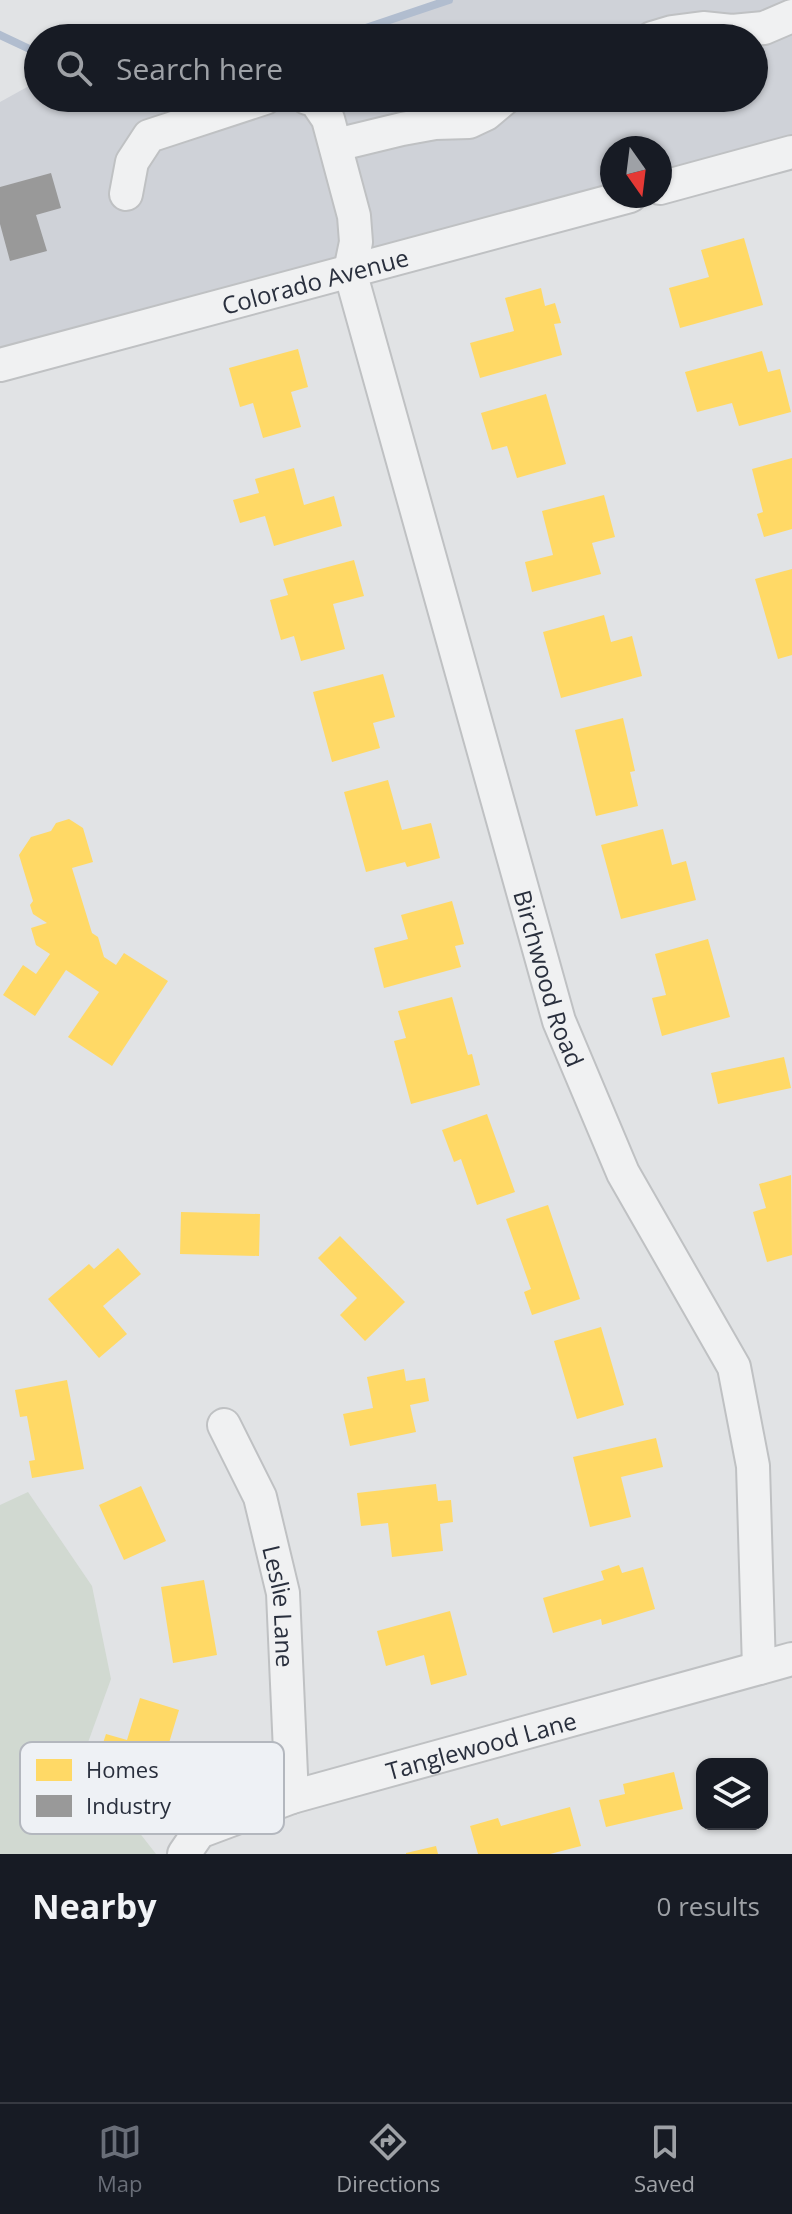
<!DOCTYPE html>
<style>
body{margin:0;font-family:"Open Sans",sans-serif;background:#242831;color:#f1f3f6}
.controls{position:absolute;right:24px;bottom:24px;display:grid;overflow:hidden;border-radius:16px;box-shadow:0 2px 6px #0004}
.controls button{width:72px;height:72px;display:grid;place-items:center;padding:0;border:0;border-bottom:2px solid #363941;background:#171b24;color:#f1f3f6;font:40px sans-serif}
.compass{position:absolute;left:600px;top:136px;width:72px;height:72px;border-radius:50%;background:#171b24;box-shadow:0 2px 6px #0004;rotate:166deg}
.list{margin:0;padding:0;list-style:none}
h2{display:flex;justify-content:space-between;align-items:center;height:104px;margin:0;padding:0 32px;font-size:34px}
h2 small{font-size:26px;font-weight:400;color:#9ea1a6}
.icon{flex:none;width:44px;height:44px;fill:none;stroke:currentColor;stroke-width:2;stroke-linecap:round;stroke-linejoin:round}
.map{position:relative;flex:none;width:792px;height:1854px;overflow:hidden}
.search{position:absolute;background:#171b24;box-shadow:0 2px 6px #0004;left:24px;right:24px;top:24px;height:88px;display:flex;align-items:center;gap:20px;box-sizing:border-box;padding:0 28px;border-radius:44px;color:#9ea1a6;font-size:30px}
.sheet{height:248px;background:#171b24}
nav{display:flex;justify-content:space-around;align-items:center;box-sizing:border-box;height:112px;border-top:2px solid #363941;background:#171b24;font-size:22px;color:#9ea1a6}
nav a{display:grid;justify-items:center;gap:4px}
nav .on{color:#696e78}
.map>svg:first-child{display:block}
.built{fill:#cfd2d8}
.green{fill:#d1d9d1}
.homes{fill:#ffd966}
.industry{fill:#999}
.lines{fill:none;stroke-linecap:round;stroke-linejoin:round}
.stream{stroke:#b1bdcf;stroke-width:8}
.minor-casing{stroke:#bfc1c3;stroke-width:36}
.minor{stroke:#f0f1f2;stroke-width:32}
.labels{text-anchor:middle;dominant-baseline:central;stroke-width:8;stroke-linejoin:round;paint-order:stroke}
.street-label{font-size:24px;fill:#292f3d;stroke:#eef1f5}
.key{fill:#eef1f5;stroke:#b3b7be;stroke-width:2}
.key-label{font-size:22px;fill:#292f3d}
</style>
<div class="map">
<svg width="792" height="1854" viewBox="0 0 792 1854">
<rect width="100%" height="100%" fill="#e1e3e5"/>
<!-- built -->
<path class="built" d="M449,0h343v140l-132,36v-28h-48v41l-612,168v-255l38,-21v17h716v-60h-427l18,-3z"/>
<!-- green -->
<path class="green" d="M28,1492l64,94 19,93 -29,80 74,95h-156v-349z"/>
<!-- homes -->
<path class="homes" d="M744,238l19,67 -83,23 -11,-40 40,-11 -8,-27z
M541,288l4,18 10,-3 6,20 -7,1 8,31 -82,23 -10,-35 44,-12 -9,-33z
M298,349l10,38 -17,5 10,35 -38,11 -10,-35 -13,4 -11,-39z
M762,351l6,21 12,-3 11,43 -52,14 -7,-23 -35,9 -12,-40z
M546,394l20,70 -49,14 -10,-32 -15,4 -11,-37z
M792,458v71l-28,8 -7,-23 6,-2 -11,-43z
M294,468l10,37 30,-9 8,30 -68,20 -9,-30 -25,7 -7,-23 26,-7 -4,-14z
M604,495l11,42 -23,6 9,31 -69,18 -7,-30 28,-7 -11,-44z
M354,560l10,36 -31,8 12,45 -44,12 -7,-25 -13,4 -11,-40 18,-5 -5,-16z
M792,569v86l-14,4 -23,-80z
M604,615l7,27 21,-6 10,40 -81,22 -18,-66z
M383,674l12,43 -22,6 7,25 -48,14 -19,-70z
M623,718l12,53 -5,1 8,34 -42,10 -21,-86z
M388,780l14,50 29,-7 9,35 -33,9 -2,-5 -39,10 -22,-80z
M69,819l14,9 10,34 -21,6 20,65 6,4 6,20 12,8 8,-12 44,28 -56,85 -44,-29 31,-45 -33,-22 -31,46 -32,-21 20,-30 13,9 14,-20 -14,-9 -5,-17 16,-5 -14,-9 -3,-9 3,-4 -14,-46 12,-18 20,-6 5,-8z
M663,829l9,36 14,-4 10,39 -75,19 -20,-74z
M452,901l12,43 -9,2 6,21 -77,21 -10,-40 34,-9 -7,-24z
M708,939l22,78 -68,19 -10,-38 14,-3 -11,-41z
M452,997l16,58 4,-1 8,31 -69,19 -17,-63 12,-3 -8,-27z
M784,1057l7,31 -73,16 -7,-31z
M487,1114l28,78 -38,13 -16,-46 -7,3 -12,-32z
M791,1175l1,80 -25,7 -14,-50 13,-4 -7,-24z
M548,1205l32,94 -48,16 -8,-23 7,-3 -25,-70z
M181,1212l79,2 -1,42 -79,-2z
M340,1236l65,66 -40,39 -25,-26 17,-17 -39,-40z
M118,1248l23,26 -38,32 24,28 -28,24 -51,-59 41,-35 5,5z
M601,1327l23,78 -47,14 -23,-78z
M404,1369l2,12 19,-3 4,23 -19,4 6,27 -66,14 -7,-32 30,-6 -6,-31z
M67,1380l17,89 -52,9 -3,-17 6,-1 -8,-44 -7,1 -5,-27z
M656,1438l7,29 -42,10 10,40 -41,10 -17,-70z
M436,1484l2,17 13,-1 2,22 -13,2 3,27 -51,6 -4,-34 -27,3 -4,-33z
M141,1486l25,55 -42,19 -25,-55z
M619,1565l3,8 21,-6 12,42 -53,16 -1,-6 -48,14 -10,-35 61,-18 -3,-9z
M204,1580l13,75 -44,8 -12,-76z
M450,1611l17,64 -36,10 -7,-30 -38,11 -9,-35z
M140,1698l39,12 -20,66 -61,-18 8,-24 21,6z
M674,1772l9,37 -77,18 -7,-27 26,-6 -2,-10z
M570,1807l11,39 -31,8h-72l-8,-28 28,-8 3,8z
M436,1846l2,8h-32v-1z"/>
<!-- industry -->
<path class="industry" d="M51,173l10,35 -25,7 11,36 -37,10 -10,-37v-37z"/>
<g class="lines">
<!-- stream -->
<path class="stream" d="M0,35l38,18
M327,38l18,-3 104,-35"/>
<defs>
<g id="minor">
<path d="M652,38l20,-6 31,-4 29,3 32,-3 28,-12"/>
<path id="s1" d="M307,98l8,2 13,19 26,97 2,26 -6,29 209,750 64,152 111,194 19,99 6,202"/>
<path d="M336,145l66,-16 33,-6 34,-1 17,-8 19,-16"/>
<path d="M660,188l132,-36"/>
<path d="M126,194l6,-32 17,-26 116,-38"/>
<path id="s2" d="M0,365l630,-169"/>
<path id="s3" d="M224,1425l36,72 23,96 9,204"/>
<path id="s4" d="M184,1854l15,-22 93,-35 500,-138"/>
</g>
</defs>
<!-- minor casing -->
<use href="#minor" class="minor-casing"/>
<!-- minor -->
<use href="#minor" class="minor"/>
</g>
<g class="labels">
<!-- street labels -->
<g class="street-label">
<text stroke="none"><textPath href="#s2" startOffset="326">Colorado Avenue</textPath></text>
<text stroke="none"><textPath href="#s1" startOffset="922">Birchwood Road</textPath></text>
<text stroke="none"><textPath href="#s3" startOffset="192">Leslie Lane</textPath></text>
<text stroke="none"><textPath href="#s4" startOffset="322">Tanglewood Lane</textPath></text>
</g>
</g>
<!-- legend -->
<rect x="20" y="1742" width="264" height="92" rx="12" class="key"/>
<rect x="36" y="1759" width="36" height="22" fill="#ffd966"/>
<rect x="36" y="1795" width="36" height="22" fill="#999"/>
<g class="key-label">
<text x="86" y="1778">Homes</text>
<text x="86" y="1814">Industry</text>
</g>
</svg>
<div class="controls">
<button><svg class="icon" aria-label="layers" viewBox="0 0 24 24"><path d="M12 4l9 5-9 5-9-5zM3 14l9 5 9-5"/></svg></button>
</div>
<svg class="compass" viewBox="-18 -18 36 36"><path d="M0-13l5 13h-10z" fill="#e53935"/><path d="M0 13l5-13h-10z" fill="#9ea1a6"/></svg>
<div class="search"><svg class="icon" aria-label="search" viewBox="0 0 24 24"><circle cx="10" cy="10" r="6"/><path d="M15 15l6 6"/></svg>Search here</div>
</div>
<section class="sheet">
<h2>Nearby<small>0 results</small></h2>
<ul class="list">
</ul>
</section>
<nav>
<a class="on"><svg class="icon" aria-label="map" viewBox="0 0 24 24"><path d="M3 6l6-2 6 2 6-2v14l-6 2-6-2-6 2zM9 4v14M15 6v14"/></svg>Map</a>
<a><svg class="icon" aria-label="directions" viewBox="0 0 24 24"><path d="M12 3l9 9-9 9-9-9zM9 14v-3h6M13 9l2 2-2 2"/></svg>Directions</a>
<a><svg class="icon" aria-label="saved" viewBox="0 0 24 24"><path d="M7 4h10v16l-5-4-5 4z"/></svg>Saved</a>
</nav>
